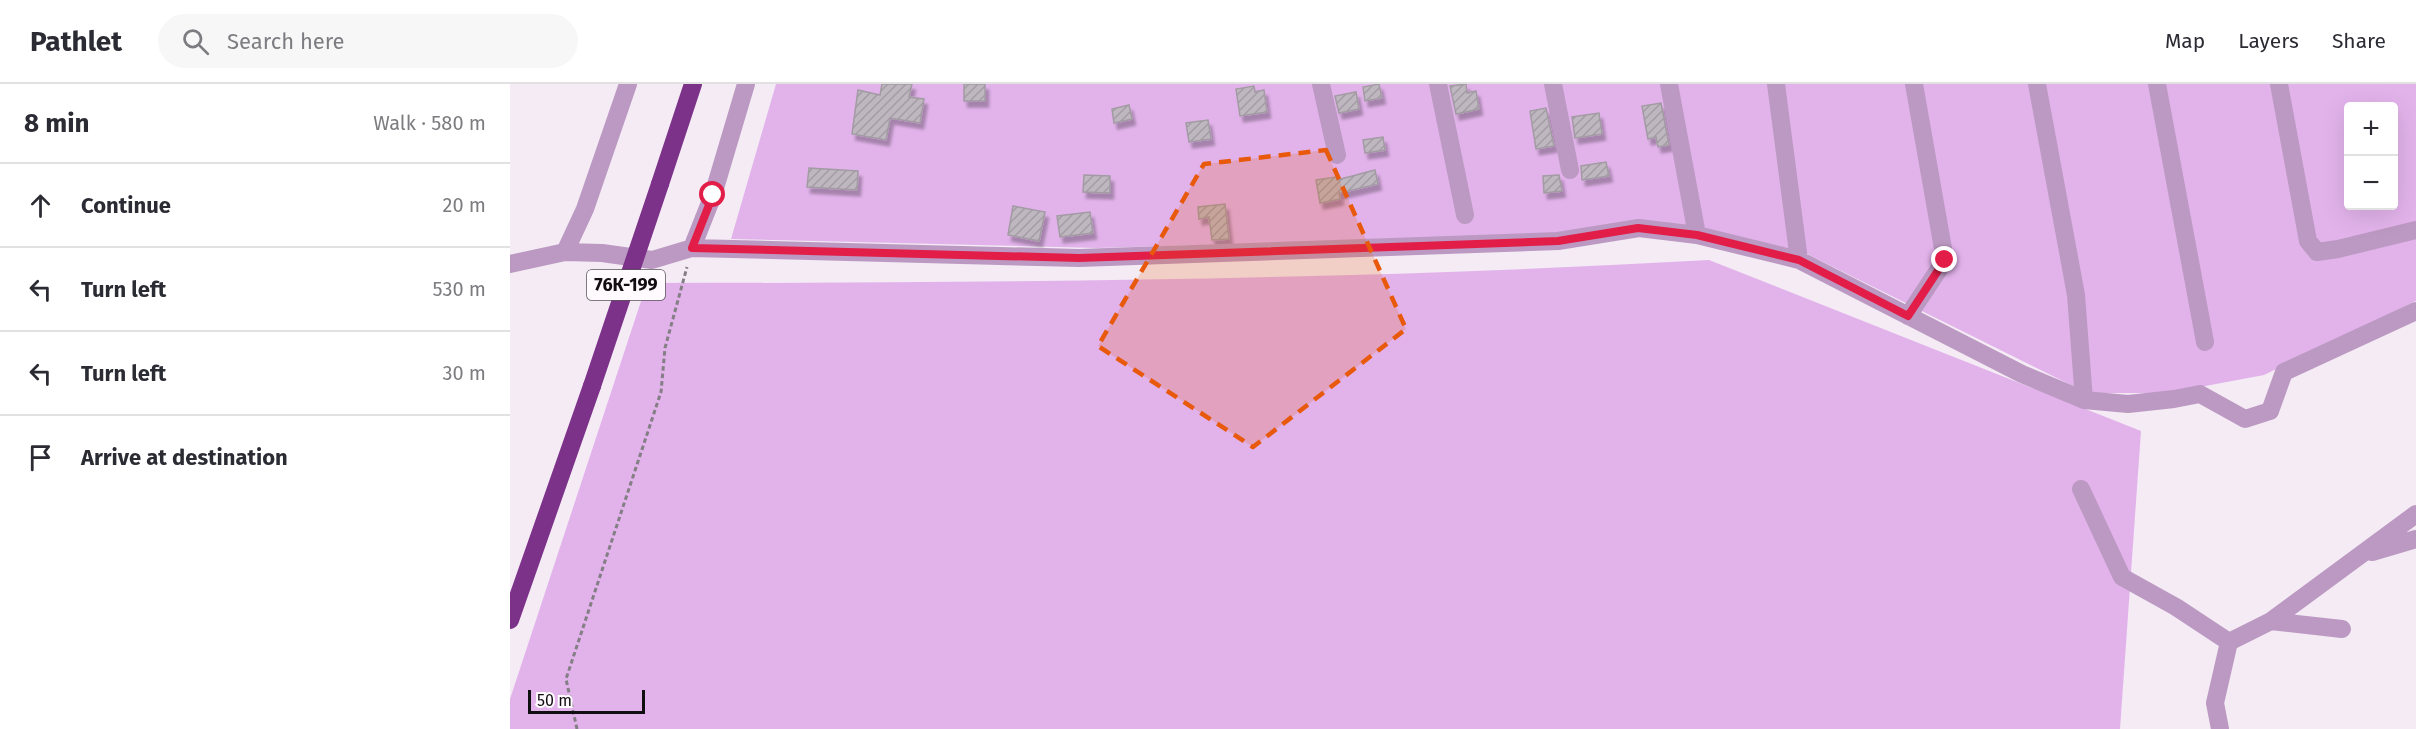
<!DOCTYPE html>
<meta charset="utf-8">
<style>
body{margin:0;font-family:"Fira Sans",sans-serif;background:#f7f7f7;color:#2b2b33}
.controls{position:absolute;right:18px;top:18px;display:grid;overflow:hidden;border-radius:6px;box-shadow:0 6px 24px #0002}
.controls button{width:54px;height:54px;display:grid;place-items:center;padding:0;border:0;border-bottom:2px solid #e1e1e2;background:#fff;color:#2b2b33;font:30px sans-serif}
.scale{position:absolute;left:18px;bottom:15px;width:117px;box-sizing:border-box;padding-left:6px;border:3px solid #110e11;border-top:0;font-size:16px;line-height:21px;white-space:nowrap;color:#110e11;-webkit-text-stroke:4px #fefafe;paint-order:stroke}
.stop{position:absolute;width:18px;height:18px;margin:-14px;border:4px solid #e11d48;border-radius:50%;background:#fff}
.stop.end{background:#e11d48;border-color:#fff;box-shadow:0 2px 6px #0008}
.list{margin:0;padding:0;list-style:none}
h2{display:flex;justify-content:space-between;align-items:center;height:78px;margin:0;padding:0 24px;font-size:26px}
h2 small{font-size:20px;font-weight:400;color:#7c7c81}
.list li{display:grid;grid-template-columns:39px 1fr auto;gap:18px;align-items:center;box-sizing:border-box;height:84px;padding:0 24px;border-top:2px solid #e1e1e2}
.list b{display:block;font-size:22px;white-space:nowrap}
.list em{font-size:20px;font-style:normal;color:#7c7c81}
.icon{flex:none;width:33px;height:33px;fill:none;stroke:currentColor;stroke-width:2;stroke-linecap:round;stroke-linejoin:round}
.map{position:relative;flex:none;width:1906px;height:645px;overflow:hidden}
header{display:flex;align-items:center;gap:36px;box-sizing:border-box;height:84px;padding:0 30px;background:#fff;border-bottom:2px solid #e1e1e2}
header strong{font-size:28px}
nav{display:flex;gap:33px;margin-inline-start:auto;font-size:21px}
.search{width:420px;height:54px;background:#f7f7f7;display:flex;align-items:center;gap:15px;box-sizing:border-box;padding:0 21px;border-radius:33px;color:#7c7c81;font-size:22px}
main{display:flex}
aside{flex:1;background:#fff}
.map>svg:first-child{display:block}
.green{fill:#e2b3eb;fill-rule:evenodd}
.building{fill:url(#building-hatch);stroke:#a39ba4;stroke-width:1.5;filter:url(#shadow)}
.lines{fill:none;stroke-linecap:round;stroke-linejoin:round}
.path{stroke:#847e85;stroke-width:3;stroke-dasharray:4.5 3;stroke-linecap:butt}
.minor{stroke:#bc99c2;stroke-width:18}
.highway{stroke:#7d328a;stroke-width:18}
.highway-bridge{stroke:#7d328a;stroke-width:18}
.route{stroke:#e11d48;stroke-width:8}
.marked{fill:#e8590c;fill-opacity:0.2;stroke:#e8590c;stroke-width:4.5;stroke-dasharray:12 8;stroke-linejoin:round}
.labels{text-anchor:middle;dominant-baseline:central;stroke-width:4.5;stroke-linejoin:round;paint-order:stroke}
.shield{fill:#fefafe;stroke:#585558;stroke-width:1.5}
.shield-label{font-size:18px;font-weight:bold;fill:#110e11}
</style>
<header>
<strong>Pathlet</strong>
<div class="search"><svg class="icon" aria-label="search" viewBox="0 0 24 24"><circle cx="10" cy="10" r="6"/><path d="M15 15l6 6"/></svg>Search here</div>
<nav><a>Map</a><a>Layers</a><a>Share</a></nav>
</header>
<main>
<aside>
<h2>8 min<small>Walk · 580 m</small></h2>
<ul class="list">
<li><svg class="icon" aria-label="ahead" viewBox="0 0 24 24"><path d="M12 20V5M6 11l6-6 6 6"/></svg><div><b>Continue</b></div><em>20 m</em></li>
<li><svg class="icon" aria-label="left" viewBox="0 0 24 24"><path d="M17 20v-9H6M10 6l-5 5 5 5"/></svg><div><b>Turn left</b></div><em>530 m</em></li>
<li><svg class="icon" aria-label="left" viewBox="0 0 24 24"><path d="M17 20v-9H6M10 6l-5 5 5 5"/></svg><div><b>Turn left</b></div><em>30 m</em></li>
<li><svg class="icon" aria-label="arrive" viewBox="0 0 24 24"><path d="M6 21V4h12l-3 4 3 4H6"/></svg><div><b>Arrive at destination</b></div></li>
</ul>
</aside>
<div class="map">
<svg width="1906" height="645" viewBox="0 0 1906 645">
<defs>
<pattern id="building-hatch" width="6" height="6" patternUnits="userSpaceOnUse" patternTransform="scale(1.5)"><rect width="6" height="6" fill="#bfb7c0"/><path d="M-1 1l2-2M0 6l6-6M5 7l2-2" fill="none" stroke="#a39ca4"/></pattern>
<filter id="shadow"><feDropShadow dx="3.5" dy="6" stdDeviation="1.5" flood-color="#0004"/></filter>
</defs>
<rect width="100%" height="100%" fill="#f4ebf5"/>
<!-- green -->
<path class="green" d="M266,0h1640v217l-152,74 -96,18h-81l-286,-142 -72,-16h-169l-463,13 -366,-9zM1838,22h46v100h-46z
M1199,176l432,171 -21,298h-1610v-30l137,-416c354,0 708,-3 1062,-23z"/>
<!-- building -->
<path class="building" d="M372,0h30l-3,13 15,2 -4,24 -30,-5 -4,22 -34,-6 6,-44 22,5z
M454,0h21v17h-21z
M869,0l3,14 -17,3 -2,-14z
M956,0l1,9 9,-2 3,18 -23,5 -6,-28z
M744,2l1,6 9,-2 3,22 -27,4 -4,-27z
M846,8l3,17 -20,4 -4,-17z
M1151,19l8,42 -11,2 -2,-10 -8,2 -6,-33z
M619,21l3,14 -18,4 -2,-14z
M1036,24l8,38 -18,3 -6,-38z
M1089,29l3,21 -27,4 -3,-21z
M698,36l3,19 -22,3 -3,-19z
M873,53l2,13 -20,3 -2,-13z
M1096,78l3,14 -27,4 -1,-14z
M299,84l49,3 -1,19 -50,-3z
M865,86l3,14 -39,9 1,6 -20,4 -4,-23 20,-3 1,3z
M574,91l26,1v17l-27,-1z
M1049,91l3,16 -18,2 -1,-17z
M715,120l4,35 -17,1 -3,-23 -10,2 -1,-12z
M503,122l32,6 -6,29 -31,-6z
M580,128l3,21 -33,4 -3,-21z"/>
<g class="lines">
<!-- path -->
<path class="path" d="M67,645l-11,-50 95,-287 4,-44 22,-81"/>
<!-- minor -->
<path class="minor" d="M811,0l16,71
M928,0l27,131
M1043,0l17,86
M1159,0l28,151
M1266,0l23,176
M1527,0l39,211 8,105
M1647,0l48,258
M1769,0l29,157 9,11 21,-3 78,-19
M182,164l21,-53 33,-111
M55,168l20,-43 43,-125
M0,180l55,-12 37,1 50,7 40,-12 387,10 479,-17 81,-13 58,7 102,25 223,114 62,26 44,4 46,-5 26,-5 45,25 25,-8 14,-39 132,-61
M1398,232l37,-56 -31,-176
M1571,405l41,88 54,30 53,35 -14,61 5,26
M1862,468l44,-13
M1761,537l71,8
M1719,558l42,-21 145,-107"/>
<!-- highway -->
<path class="highway" d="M150,100l33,-100
M0,536l82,-234"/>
<!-- highway-bridge -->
<path class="highway-bridge" d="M82,302l68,-202"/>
</g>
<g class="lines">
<!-- route -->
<path class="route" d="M203,111l-21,53 387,10 479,-17 80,-13 59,7 102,25 109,56 37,-56"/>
</g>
<!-- marked area -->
<path class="marked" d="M816,66l80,179 -153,118 -155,-101 106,-182z"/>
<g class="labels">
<!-- shield labels -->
<rect class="shield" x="77" y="186" width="78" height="30" rx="4.5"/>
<g class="shield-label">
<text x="116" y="201">76К-199</text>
</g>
</g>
</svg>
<div class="controls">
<button>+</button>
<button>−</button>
</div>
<div class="scale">50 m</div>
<div class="stop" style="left:203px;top:111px"></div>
<div class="stop end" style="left:1435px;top:176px"></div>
</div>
</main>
